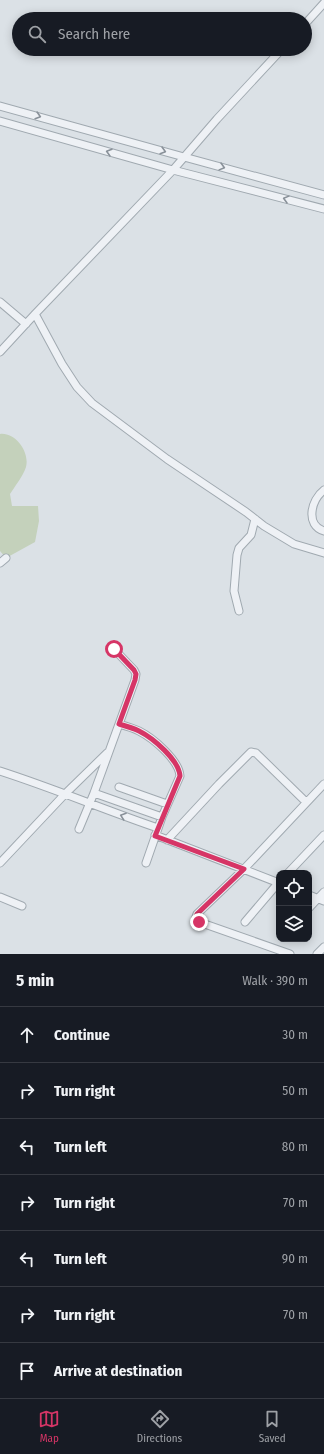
<!DOCTYPE html>
<meta charset="utf-8">
<style>
body{margin:0;font-family:"Fira Sans Condensed",sans-serif;background:#242831;color:#f1f3f6}
.controls{position:absolute;right:12px;bottom:12px;display:grid;overflow:hidden;border-radius:8px;box-shadow:0 2px 10px #0003}
.controls button{width:36px;height:36px;display:grid;place-items:center;padding:0;border:0;border-bottom:1px solid #363941;background:#171b24;color:#f1f3f6;font:20px sans-serif}
.stop{position:absolute;width:12px;height:12px;margin:-9px;border:3px solid #d63566;border-radius:50%;background:#fff}
.stop.end{background:#d63566;border-color:#fff;box-shadow:0 1px 4px #0008}
.list{margin:0;padding:0;list-style:none}
h2{display:flex;justify-content:space-between;align-items:center;height:52px;margin:0;padding:0 16px;font-size:17px}
h2 small{font-size:13px;font-weight:400;color:#9ea1a6}
.list li{display:grid;grid-template-columns:26px 1fr auto;gap:12px;align-items:center;box-sizing:border-box;height:56px;padding:0 16px;border-top:1px solid #363941}
.list b{display:block;font-size:15px;white-space:nowrap}
.list em{font-size:13px;font-style:normal;color:#9ea1a6}
.icon{flex:none;width:22px;height:22px;fill:none;stroke:currentColor;stroke-width:2;stroke-linecap:round;stroke-linejoin:round}
.map{position:relative;flex:none;width:324px;height:954px;overflow:hidden}
.search{position:absolute;background:#171b24;box-shadow:0 2px 10px #0003;left:12px;right:12px;top:12px;height:44px;display:flex;align-items:center;gap:10px;box-sizing:border-box;padding:0 14px;border-radius:22px;color:#9ea1a6;font-size:15px}
.sheet{height:444px;background:#171b24}
nav{display:flex;justify-content:space-around;align-items:center;box-sizing:border-box;height:56px;border-top:1px solid #363941;background:#171b24;font-size:11px;color:#9ea1a6}
nav a{display:grid;justify-items:center;gap:2px}
nav .on{color:#d63566}
.map>svg:first-child{display:block}
.green{fill:#c4d1bb}
.lines{fill:none;stroke-linecap:round;stroke-linejoin:round}
.minor-casing{stroke:#a0a9b0;stroke-width:9}
.minor{stroke:#eef1f5;stroke-width:7}
.oneway{stroke:#899199}
.route{stroke:#d63566;stroke-width:5}
</style>
<div class="map">
<svg width="324" height="954" viewBox="0 0 324 954">
<rect width="100%" height="100%" fill="#dbe1e6"/>
<!-- green -->
<path class="green" d="M0,434c15,-2 30,18 26,33 -3,9 -11,19 -16,27l2,12h26l1,15 -4,21 -29,16 -6,-7z"/>
<g class="lines">
<defs>
<path id="minor" d="M305,24l19,-21
M0,106l184,51 140,38
M0,121l173,49 151,39
M0,302l26,22
M35,314l27,50 15,23 15,16 75,56 79,53 18,14 30,18 30,9
M0,352l35,-38 138,-144 44,-51 65,-70
M324,490c-13,10 -19,35 0,41
M0,563l6,-5
M239,611l-5,-20 3,-36 2,-7 12,-13 4,-16
M119,724c7,2 14,4 20,7 14,7 40,29 41,45l-18,41 -16,46
M0,771c53,17 105,39 158,57
M119,787l48,17
M94,793l68,24
M79,829l15,-36 41,-113 1,-6 -2,-4 -20,-21
M155,835l124,48
M167,840l52,-56 32,-32 5,1 50,49
M0,863l65,-69 42,-41
M288,873l36,-38
M309,895l15,6
M0,897l22,9
M309,908l15,-16
M245,922l34,-40
M290,954l-91,-32 -3,-5 1,-3 47,-45 80,-85
M317,954l7,-7"/>
</defs>
<!-- minor casing -->
<use href="#minor" class="minor-casing"/>
<!-- minor -->
<use href="#minor" class="minor"/>
</g>
<!-- one-way arrows -->
<defs><path id="oneway-chevron" d="M-2-3.5L2.5 0L-2 3.5" fill="none" stroke-width="1.6" stroke-linecap="round" stroke-linejoin="round"/></defs>
<g class="oneway">
<use href="#oneway-chevron" transform="translate(38 116) rotate(16)"/>
<use href="#oneway-chevron" transform="translate(163 151) rotate(16)"/>
<use href="#oneway-chevron" transform="translate(109 152) rotate(-164)"/>
<use href="#oneway-chevron" transform="translate(222 167) rotate(15)"/>
<use href="#oneway-chevron" transform="translate(286 199) rotate(-165)"/>
<use href="#oneway-chevron" transform="translate(123 816) rotate(-161)"/>
</g>
<g class="lines">
<!-- route -->
<path class="route" d="M114,649l20,21 2,4 -1,6 -16,44c7,2 14,4 20,7 14,7 40,29 41,45l-25,60 89,33 -47,45 -1,4 3,4"/>
</g>
</svg>
<div class="controls">
<button><svg class="icon" aria-label="locate" viewBox="0 0 24 24"><circle cx="12" cy="12" r="6"/><path d="M12 2v4M12 18v4M2 12h4M18 12h4"/></svg></button>
<button><svg class="icon" aria-label="layers" viewBox="0 0 24 24"><path d="M12 4l9 5-9 5-9-5zM3 14l9 5 9-5"/></svg></button>
</div>
<div class="stop" style="left:114px;top:649px"></div>
<div class="stop end" style="left:199px;top:922px"></div>
<div class="search"><svg class="icon" aria-label="search" viewBox="0 0 24 24"><circle cx="10" cy="10" r="6"/><path d="M15 15l6 6"/></svg>Search here</div>
</div>
<section class="sheet">
<h2>5 min<small>Walk · 390 m</small></h2>
<ul class="list">
<li><svg class="icon" aria-label="ahead" viewBox="0 0 24 24"><path d="M12 20V5M6 11l6-6 6 6"/></svg><div><b>Continue</b></div><em>30 m</em></li>
<li><svg class="icon" aria-label="right" viewBox="0 0 24 24"><path d="M7 20v-9h11M14 6l5 5-5 5"/></svg><div><b>Turn right</b></div><em>50 m</em></li>
<li><svg class="icon" aria-label="left" viewBox="0 0 24 24"><path d="M17 20v-9H6M10 6l-5 5 5 5"/></svg><div><b>Turn left</b></div><em>80 m</em></li>
<li><svg class="icon" aria-label="right" viewBox="0 0 24 24"><path d="M7 20v-9h11M14 6l5 5-5 5"/></svg><div><b>Turn right</b></div><em>70 m</em></li>
<li><svg class="icon" aria-label="left" viewBox="0 0 24 24"><path d="M17 20v-9H6M10 6l-5 5 5 5"/></svg><div><b>Turn left</b></div><em>90 m</em></li>
<li><svg class="icon" aria-label="right" viewBox="0 0 24 24"><path d="M7 20v-9h11M14 6l5 5-5 5"/></svg><div><b>Turn right</b></div><em>70 m</em></li>
<li><svg class="icon" aria-label="arrive" viewBox="0 0 24 24"><path d="M6 21V4h12l-3 4 3 4H6"/></svg><div><b>Arrive at destination</b></div></li>
</ul>
</section>
<nav>
<a class="on"><svg class="icon" aria-label="map" viewBox="0 0 24 24"><path d="M3 6l6-2 6 2 6-2v14l-6 2-6-2-6 2zM9 4v14M15 6v14"/></svg>Map</a>
<a><svg class="icon" aria-label="directions" viewBox="0 0 24 24"><path d="M12 3l9 9-9 9-9-9zM9 14v-3h6M13 9l2 2-2 2"/></svg>Directions</a>
<a><svg class="icon" aria-label="saved" viewBox="0 0 24 24"><path d="M7 4h10v16l-5-4-5 4z"/></svg>Saved</a>
</nav>
